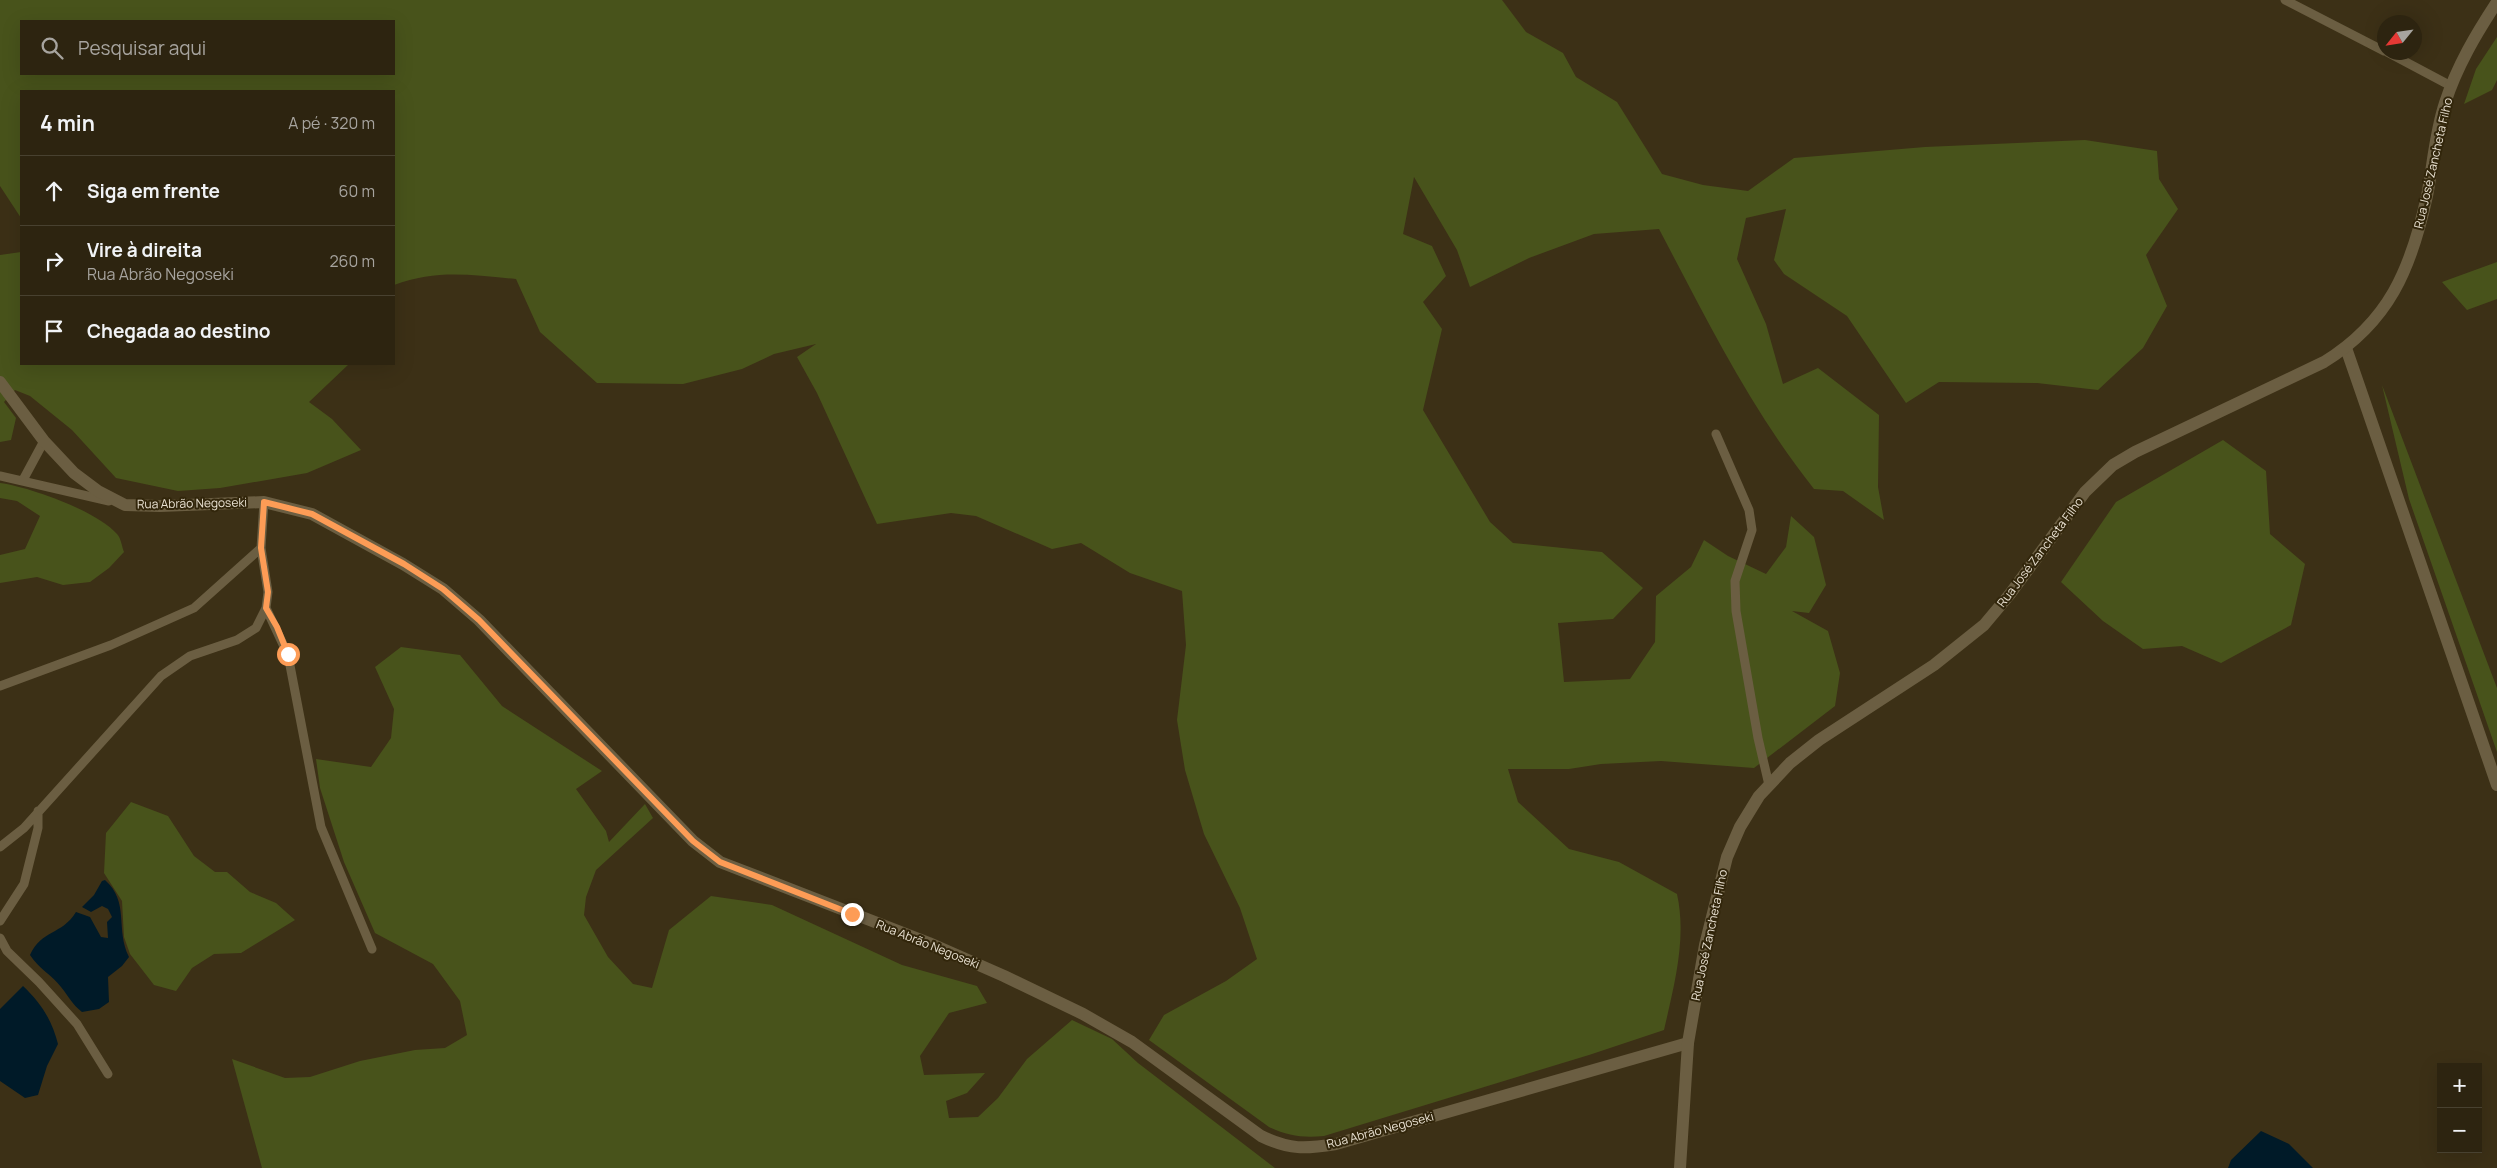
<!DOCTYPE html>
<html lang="pt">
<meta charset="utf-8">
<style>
body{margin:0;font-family:Manrope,sans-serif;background:#39301e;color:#f1f3f6}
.controls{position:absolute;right:15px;bottom:15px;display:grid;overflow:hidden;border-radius:0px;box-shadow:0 5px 20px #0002}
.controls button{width:45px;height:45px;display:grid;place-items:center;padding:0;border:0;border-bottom:1px solid #484130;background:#2d2410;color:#f1f3f6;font:25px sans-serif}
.compass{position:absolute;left:2377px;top:15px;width:45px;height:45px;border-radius:50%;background:#2d2410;box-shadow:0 5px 20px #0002;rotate:240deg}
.stop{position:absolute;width:15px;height:15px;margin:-11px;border:4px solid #fd9c56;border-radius:50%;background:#fff}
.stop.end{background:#fd9c56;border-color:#fff;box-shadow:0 1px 5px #0008}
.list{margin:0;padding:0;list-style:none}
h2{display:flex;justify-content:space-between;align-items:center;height:65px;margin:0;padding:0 20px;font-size:21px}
h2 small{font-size:16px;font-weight:400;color:#a7a49f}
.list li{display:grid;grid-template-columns:32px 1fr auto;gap:15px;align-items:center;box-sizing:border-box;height:70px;padding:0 20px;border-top:1px solid #484130}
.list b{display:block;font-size:19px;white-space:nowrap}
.list p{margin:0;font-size:16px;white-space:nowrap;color:#a7a49f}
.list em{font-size:16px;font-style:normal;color:#a7a49f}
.icon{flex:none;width:28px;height:28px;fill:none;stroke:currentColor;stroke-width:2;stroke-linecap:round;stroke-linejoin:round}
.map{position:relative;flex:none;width:2497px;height:1168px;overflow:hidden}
.search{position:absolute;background:#2d2410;box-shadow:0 5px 20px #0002;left:20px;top:20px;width:375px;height:55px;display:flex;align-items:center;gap:12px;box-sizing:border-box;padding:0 18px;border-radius:0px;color:#a7a49f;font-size:19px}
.panel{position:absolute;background:#2d2410;box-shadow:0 5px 20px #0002;left:20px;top:90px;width:375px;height:275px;border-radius:0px}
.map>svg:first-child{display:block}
.green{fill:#48531b;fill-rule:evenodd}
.water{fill:#001a28}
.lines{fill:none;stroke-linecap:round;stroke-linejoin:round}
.service{stroke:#6b5e42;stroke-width:9}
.minor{stroke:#6b5e42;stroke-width:12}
.tertiary{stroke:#6b5e42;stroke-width:12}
.route{stroke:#fd9c56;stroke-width:6}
.labels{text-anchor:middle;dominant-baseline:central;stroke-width:4;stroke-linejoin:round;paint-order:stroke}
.street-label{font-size:12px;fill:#e8e0d1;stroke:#32260b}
</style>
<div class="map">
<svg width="2497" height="1168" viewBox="0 0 2497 1168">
<rect width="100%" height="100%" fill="#3c3016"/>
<!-- green -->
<path class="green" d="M0,0h1502l24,32 37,21 13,24 41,25 45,72 41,11 45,6 46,-33 131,-11 160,-7 72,11 2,28 19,30 -32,46 21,51 -24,42 -45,42 -61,-7 -98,-1 -33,21 -59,-87 -63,-42 -10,-14 12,-51 -40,9 -9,41 29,65 17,60 35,-16 61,47 -1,72 6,33 -41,-29 -29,-2c-64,-81 -107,-169 -155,-260l-65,5 -65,24 -59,29 -13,-37 -43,-73 -11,57 29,12 14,30 -23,26 19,27 -19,81 67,112 23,21 89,9 41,36 -30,31 -55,4 6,59 66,-3 25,-37 1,-46 35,-29 13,-27 24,16 38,18 20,-27 5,-31 23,21 12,48 -17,28 -17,-2 36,20 12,42 -5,33 -81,62 -93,-7 -60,3 -32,5h-61l10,33 51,47 50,13 58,32c10,45 -3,92 -13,136l-75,25 -265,81c-21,2 -36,0 -55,-9l-120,-87 15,-25 62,-34 31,-22 -17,-51 -36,-74 -19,-64 -8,-50 9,-75 -4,-54 -52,-18 -49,-30 -29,6 -76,-33 -25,-3 -74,11 -60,-131 -20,-36 19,-13 -42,10 -32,15 -59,15 -86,-1 -57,-51 -24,-53c-45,-4 -79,-10 -122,6v-194h-373v127l-21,-32zM21,21h373v53h-373z
M2497,37v43l-5,10 -28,14 12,-35z
M21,252v112h328l-40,38 23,17 29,31 -54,23 -87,15 -42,3 -62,-13 -44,-48 -42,-34 -15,-6 -11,12 12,16 -5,22 -11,2v-187z
M2497,262v37l-30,11 -25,-28z
M2382,385l115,303v64l-88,-253z
M2223,440l43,31 4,63 35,30 -14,61 -70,38 -39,-17 -39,3 -40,-28 -42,-39 55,-80z
M0,483c30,4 97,28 117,51 4,4 5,13 7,18l-15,16 -19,14 -27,3 -26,-8 -37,6v-28l25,-6 15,-33 -23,-15 -17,-3z
M401,647l59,8 42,51 100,65 -26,18 30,42 3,11 36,-38 8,14 -57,52 -10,27 -2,18 24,42 25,27 19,4 17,-58 42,-34 61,9 130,60 75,21 10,17 -38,10 -29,43 4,19 61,-2 -18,20 -21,8 3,17 29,-1 20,-19 29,-39 45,-39 40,19 26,24 137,105h-1013l-30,-109 53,19 25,-1 50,-16 55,-11 30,-2 22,-13 -7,-34 -27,-37 -58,-31 -31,-71 -24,-74 -4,-29 55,8 20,-29 3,-29 -19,-42z
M131,802l37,14 26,40 21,16h12l23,20 26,11 19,17 -54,33 -27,1 -22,14 -16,23 -22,-6 -24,-31 -6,-17 -2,-36 -18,-28 2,-40z"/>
<!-- water -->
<path class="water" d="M105,880c25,22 10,49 24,77l-7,9 -14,11 1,25 -10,7 -17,3c-10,-8 -13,-15 -21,-25 -9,-12 -23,-19 -31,-32 11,-25 32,-20 46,-43l14,5 11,20 7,1 -1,-16 5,-5 -4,-8 -6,-3 -11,6 -9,-5 12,-12 8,-14z
M23,986c18,17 29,34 35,58l-11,22 -9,29 -13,3 -25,-17v-72z
M2261,1131l28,13 24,24h-85l3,-8z"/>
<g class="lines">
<!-- service -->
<path class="service" d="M2285,0l99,51
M2387,52l64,34
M1716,434l33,76 3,20 -17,51 1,30 22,127 11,47
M0,476l109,25
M23,480l21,-39
M266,608l22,47 33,172 51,122
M0,686l111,-41 83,-37 67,-60 3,-46
M0,847l24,-19 137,-152 29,-20 47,-16 19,-12 10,-20 2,-16 -7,-44
M0,921l24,-37 14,-56v-17
M0,938l7,13 32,31 38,42 31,50"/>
<!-- minor -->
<path class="minor" d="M2346,348l151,437
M0,382l44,59 30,32 24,18 27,14 35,1 104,-4 48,12 91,50 40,25 36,31 214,221 27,21 209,81 75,33 79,38 49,28 129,94c29,14 44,13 75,8l352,-101"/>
<!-- tertiary -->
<path class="tertiary" d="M1680,1168l8,-125 17,-98 22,-88 13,-30 19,-31 31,-33 29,-23 115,-75 50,-40 26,-31 75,-102 28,-27 22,-13 189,-90c65,-40 87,-93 103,-166 6,-31 8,-63 18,-93 12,-37 31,-69 52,-101"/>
</g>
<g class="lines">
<!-- route -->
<path class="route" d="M288,654l-11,-27 -11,-19 2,-16 -7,-44 3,-46 48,12 92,50 39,25 36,31 214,221 27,21 132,52"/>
</g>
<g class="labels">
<!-- street labels -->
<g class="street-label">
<text transform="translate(2433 163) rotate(-77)">Rua José Zancheta Filho</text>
<text transform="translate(192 503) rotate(-1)">Rua Abrão Negoseki</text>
<text transform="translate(2040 552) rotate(-53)">Rua José Zancheta Filho</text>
<text transform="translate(1709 935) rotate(-78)">Rua José Zancheta Filho</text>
<text transform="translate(928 944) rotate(22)">Rua Abrão Negoseki</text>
<text transform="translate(1380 1130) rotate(-15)">Rua Abrão Negoseki</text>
</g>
</g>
</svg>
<div class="controls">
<button>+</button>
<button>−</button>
</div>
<svg class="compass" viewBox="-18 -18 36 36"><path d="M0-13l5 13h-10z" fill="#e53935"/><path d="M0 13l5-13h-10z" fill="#a7a49f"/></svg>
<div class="stop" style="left:288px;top:654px"></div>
<div class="stop end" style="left:852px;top:914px"></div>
<div class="search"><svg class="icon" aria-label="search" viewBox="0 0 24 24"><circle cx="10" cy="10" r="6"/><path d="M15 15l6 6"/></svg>Pesquisar aqui</div>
<section class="panel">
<h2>4 min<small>A pé · 320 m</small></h2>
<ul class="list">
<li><svg class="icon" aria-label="ahead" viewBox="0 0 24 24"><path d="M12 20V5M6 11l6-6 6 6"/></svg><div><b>Siga em frente</b></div><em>60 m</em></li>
<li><svg class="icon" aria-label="right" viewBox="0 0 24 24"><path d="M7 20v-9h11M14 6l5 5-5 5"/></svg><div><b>Vire à direita</b><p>Rua Abrão Negoseki</p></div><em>260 m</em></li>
<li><svg class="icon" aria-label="arrive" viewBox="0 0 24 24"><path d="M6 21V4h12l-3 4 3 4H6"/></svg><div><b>Chegada ao destino</b></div></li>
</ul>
</section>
</div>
